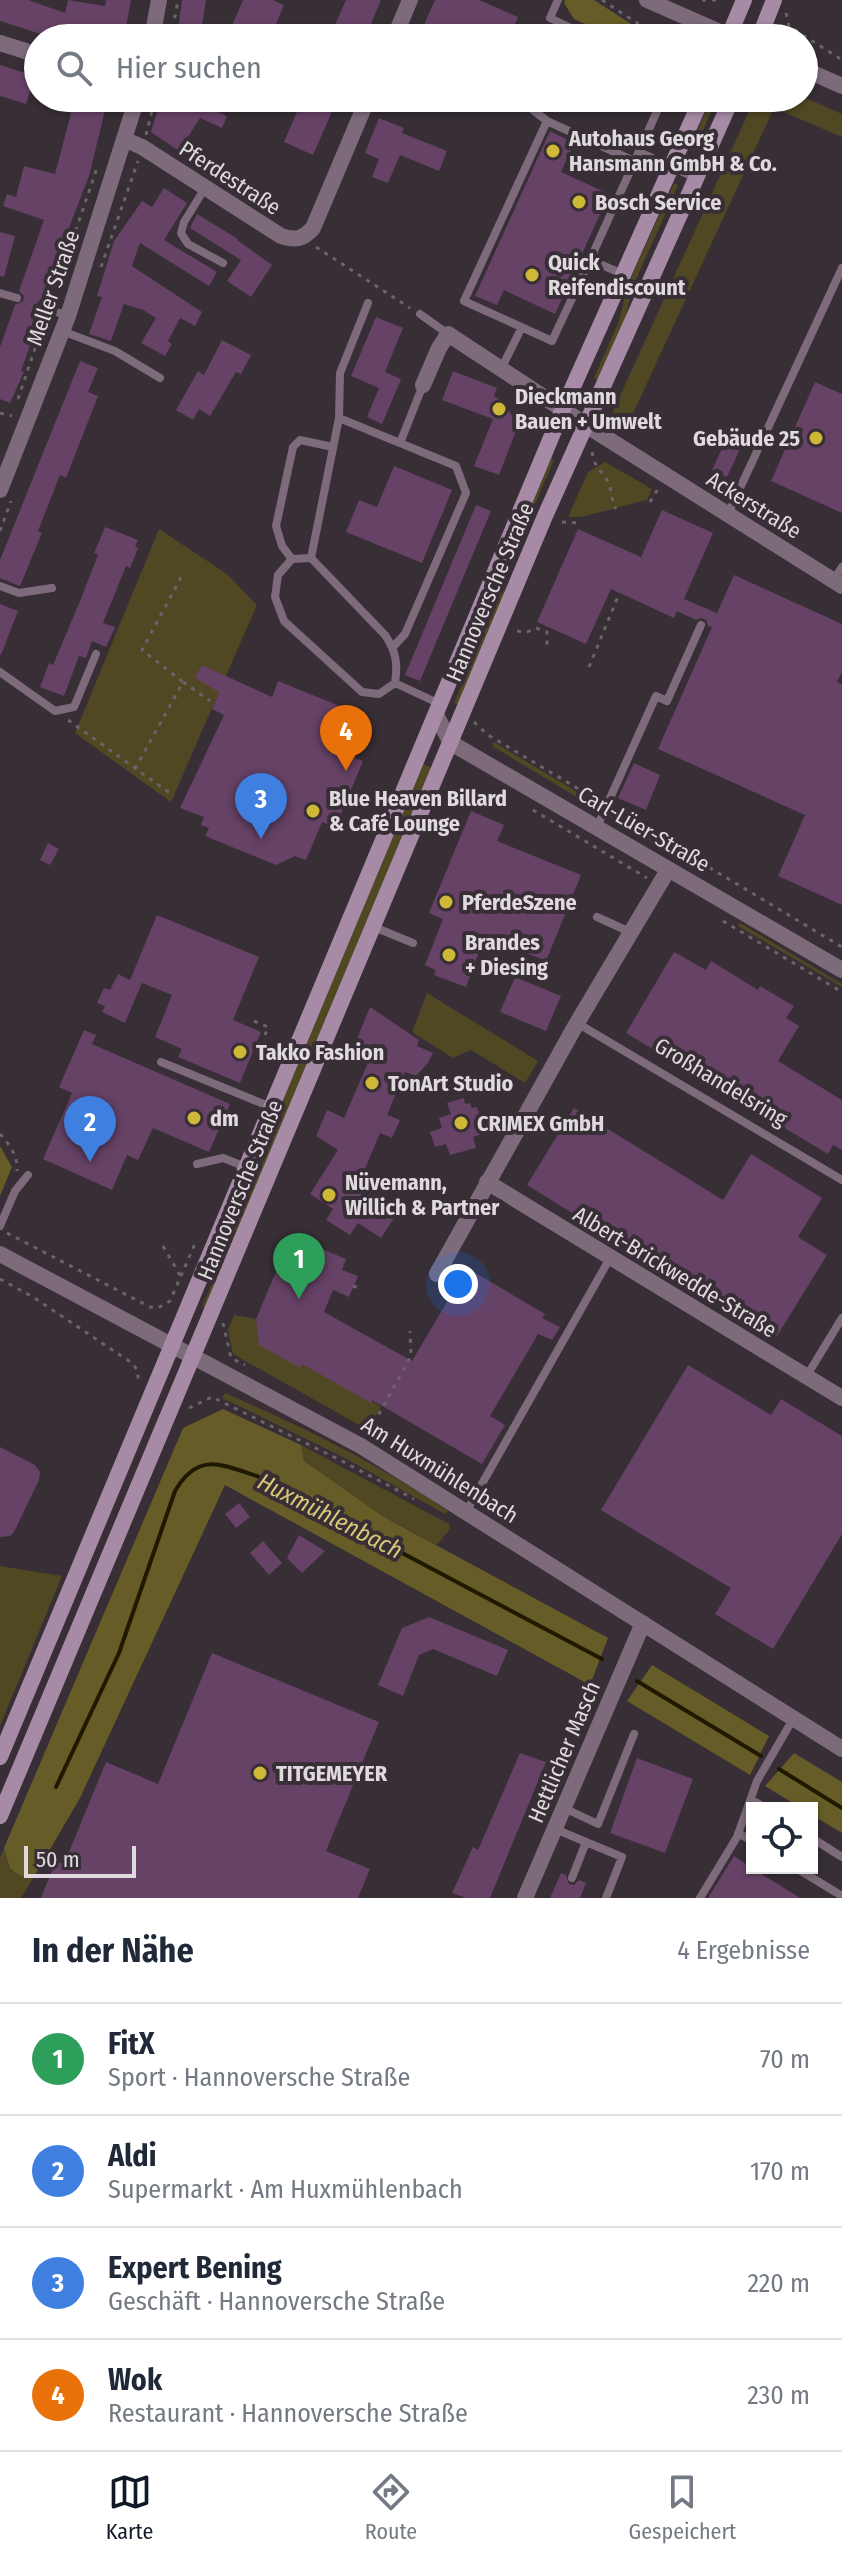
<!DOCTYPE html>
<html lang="de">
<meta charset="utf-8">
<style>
body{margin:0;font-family:"Fira Sans Condensed",sans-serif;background:#f6f6f7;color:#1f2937}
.controls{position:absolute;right:24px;bottom:24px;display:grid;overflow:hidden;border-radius:0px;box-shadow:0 2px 6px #0004}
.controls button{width:72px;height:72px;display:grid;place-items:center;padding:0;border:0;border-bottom:2px solid #e0e1e3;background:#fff;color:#1f2937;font:40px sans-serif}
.scale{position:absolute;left:24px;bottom:20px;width:112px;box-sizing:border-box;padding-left:8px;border:4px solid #e0dadf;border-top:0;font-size:22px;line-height:28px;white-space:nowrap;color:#e0dadf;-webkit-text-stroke:6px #372e36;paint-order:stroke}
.you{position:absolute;left:458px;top:1284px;width:28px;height:28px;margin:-20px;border:6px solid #fff;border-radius:50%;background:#1a73e8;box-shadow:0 0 0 12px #1a73e833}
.badge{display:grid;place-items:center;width:52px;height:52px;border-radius:50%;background:#111827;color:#fff;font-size:26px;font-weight:700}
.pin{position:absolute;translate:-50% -66px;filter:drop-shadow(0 2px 4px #0008)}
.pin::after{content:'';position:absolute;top:42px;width:28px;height:24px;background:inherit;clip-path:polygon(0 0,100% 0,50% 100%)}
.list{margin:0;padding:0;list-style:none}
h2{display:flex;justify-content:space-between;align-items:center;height:104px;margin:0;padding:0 32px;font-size:34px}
h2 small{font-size:26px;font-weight:400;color:#747a83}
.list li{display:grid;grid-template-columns:52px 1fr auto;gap:24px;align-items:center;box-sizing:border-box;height:112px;padding:0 32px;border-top:2px solid #e0e1e3}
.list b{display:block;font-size:30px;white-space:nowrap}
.list p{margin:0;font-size:26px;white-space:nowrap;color:#747a83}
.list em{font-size:26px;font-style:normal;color:#747a83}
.icon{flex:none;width:44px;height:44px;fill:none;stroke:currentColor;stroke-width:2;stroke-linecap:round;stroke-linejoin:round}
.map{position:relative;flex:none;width:842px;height:1898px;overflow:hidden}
.search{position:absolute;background:#fff;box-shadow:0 2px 6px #0004;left:24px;right:24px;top:24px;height:88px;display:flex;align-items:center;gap:20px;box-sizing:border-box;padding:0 28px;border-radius:44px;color:#747a83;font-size:30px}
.sheet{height:552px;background:#fff}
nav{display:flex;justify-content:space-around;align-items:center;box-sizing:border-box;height:112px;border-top:2px solid #e0e1e3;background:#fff;font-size:22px;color:#747a83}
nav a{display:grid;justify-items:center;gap:4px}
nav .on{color:#111827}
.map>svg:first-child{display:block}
.green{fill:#4f4823}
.forest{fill:#665c28}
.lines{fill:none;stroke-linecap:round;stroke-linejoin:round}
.stream{stroke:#1f1900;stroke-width:4}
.building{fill:#664266}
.path{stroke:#6b636a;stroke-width:3;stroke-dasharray:4 6;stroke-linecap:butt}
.service{stroke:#7d6b7c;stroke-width:8}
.minor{stroke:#7d6b7c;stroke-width:16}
.tertiary{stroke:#7d6b7c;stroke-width:16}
.secondary{stroke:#a78ba6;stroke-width:16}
.poi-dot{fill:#cfb837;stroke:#372e36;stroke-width:3}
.labels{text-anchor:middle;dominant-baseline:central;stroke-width:8;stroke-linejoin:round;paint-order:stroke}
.poi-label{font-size:22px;font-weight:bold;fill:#e0dadf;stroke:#372e36;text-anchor:start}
.street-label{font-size:22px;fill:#e0dadf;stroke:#372e36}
.water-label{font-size:24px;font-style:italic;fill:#d7c777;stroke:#372e36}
</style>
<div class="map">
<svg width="842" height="1898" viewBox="0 0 842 1898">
<rect width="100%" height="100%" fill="#372e36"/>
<!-- green -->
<path class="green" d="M804,97l38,17v23l-68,-29 -150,325 -13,-17 144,-318z
M712,98h5l-23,53 -5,-2z
M674,183l4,2 -44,99 -9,34 -27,62 -4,-2 25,-57 9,-37z
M550,457l4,3 -43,100 -9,40 -43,105 -5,-2 44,-104 9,-39z
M605,462l47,27 -5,11 -66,17h-13l20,-45z
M159,529l68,45 30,31 -86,197 -96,-69z
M494,742l103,62 -2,4 -103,-62z
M422,764l11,4 -227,541 -4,-2 69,-164 11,-46z
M611,813l65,38 -2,4 -65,-39z
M740,923l102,61v3l-104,-61z
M427,993l111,68 -13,22 -54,-33 -18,8 -41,-26z
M234,1315l22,4 44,48 2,-3 79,42 -13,24 -135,-76 -5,-24z
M225,1393c77,33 153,71 223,118l-3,3 -102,-57 -121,-59z
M301,1445l148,79 1,5 -13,16 -53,-28 -80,-56z
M0,1566l62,10 -62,150z
M4,1848l6,22 12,7 13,-2 -14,23h-21v-41z"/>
<!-- forest -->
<path class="forest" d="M565,0h29l59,38h-36l-43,-19 -10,-16z
M0,1146l12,21 -12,29z
M223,1409l78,36 3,16 80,56 224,121 -18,47 -365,-200 -145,313 -45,77 -13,2 -12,-8 -6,-21 179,-420z
M652,1665l117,71 -19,39 -123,-74z
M794,1753l48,29v51l-30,-18v-7h-11l-36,-22z"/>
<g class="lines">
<!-- stream -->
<path class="stream" d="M637,1681l124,75
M779,1769l63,39
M56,1787l63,-134 56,-162c23,-39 45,-27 82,-15l345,183"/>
</g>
<!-- building -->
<path class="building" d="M0,0h28l37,13 3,-13 37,6 1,-6h25l-7,38h-64l-12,-4 -1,2 -47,-15z
M182,0h24l-4,26 28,4 13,-30h30l11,5 -14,33h-93z
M346,0h35l-16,38h-36z
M435,0h44l39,17 -9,21h-91z
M0,65l35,11 -9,28 -26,-8z
M55,98l21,4v-4h32l-19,78 -27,70 -17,54 -6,1 -3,4 5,9 -20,57 3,1 -14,31 -10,-4v-52l15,-42 8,-4 1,-5 -5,-5 25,-71 -41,-14 4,-12 9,3 8,-31 31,8 16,-61 -19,-5z
M161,98h34l-1,3 33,15 -5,12 -22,-10 -21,33 -28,-19z
M303,98h35l-25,57 -29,-13z
M379,118l25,10 -2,5 45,18 -8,20 -39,-16 -12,28 -16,-6 7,-18 -14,-6z
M550,131l24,12 -13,29 48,22 -54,120 -51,-24 -7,15 -22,-9z
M164,188l23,15 -23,37 53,32 -8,14 -69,-43 -8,23 70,46 -7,14 -15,-8 -12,23 4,3 -7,12 -24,-13 15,-25 -13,-8 -19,-6 -13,37 -22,-7 13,-37 -5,-1 17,-55 28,-40 10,6z
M197,214l41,25 -1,1 35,25 -21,32 -24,-16 14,-21 -51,-32z
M0,232l15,4 -11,41 -4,-1z
M376,317l27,11 -18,44 16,7 -19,45 -15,-7 12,-29 -28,-12z
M222,340l29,15 -10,19 -5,-2 -26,44 -11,-7 -6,11 -17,-10 22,-39 6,4z
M80,361l18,7 -10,24 10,4 -32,82 -6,-3 -22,56 4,2 -22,53 -20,-8v-18z
M453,371l44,17 -3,8 10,7 11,18 4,2 -20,52 -25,-9 19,-47 -51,-19z
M815,382l27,12v119l-71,-32z
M725,442l15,7 -13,28 -15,-7z
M394,466l58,24 -30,73 -76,-31 13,-32 18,7z
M476,505l15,6 -71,170 -15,-6z
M662,510l51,23 -29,66 33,14 17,-38 108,49v48l-5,10 5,2v221l-64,-29 27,-61 -147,-66 54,-122 -4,-1 -2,-6 -5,-2 -5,2 -19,-9 -3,7 -63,-29 -25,55 -49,-22 41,-93 63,28z
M105,527l33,13 -3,7 3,1 -8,20 -4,-2 -23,57 12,4 -9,20 -14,-6 -6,17 -7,-2 -15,40 -24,-9 9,-24 4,2 27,-64 18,-46 -4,-2z
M0,604l18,7 -17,44 -1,-1z
M202,665l70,32 6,-16 64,26 -7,16 28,14 -8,21 8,3 -28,67 -13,-6 -16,38 -11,-4 -19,9 -71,-29 4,-8 -8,-3 3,-8 -24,-9 44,-93 -12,-6 7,-17 -24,-14z
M634,763l26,12 -14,35 -28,-12z
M471,811l33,14 -7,16 84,34 -35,86 -61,-25 -19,51 -32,-12 2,-5 -11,-5 18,-46 -14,-6z
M48,843l11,6 -9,16 -10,-5z
M157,915l102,42 -26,63 28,12 -21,51 -62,-26 4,-8 -27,-12 17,-42 -30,-12 -17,40 -23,-11 3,-6 -8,-3 7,-15 6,2 8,-16 12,6z
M674,952l32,18 5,-9 47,29 2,-4 34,20 -8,12 13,8 -21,35 64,39v50l-9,-5 -5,9 -202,-121z
M515,977l46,19 -15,35 -46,-19z
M370,1007l49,33 -2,6 16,7 -5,10 -12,13 -11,-4 -18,43 13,5 -8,18 -12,-5 -21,50 41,26 -19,29 -23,-15 -8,12 -24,-15 7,-11 -23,-15 28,-44 -22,-14 11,-26 17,8 26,-60 -18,-7z
M84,1030l12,5 -4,9 138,60 -21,48 -56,-24 -15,32 -11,-5 -15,35 -69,-31 29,-66 -13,-6z
M464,1098l1,6 5,-1 2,5 5,-1 8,26 -12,4 3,11 -26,7 -4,-11 -11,3 -5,-15 12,-4 -3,-10 12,-4 -4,-11z
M574,1108l149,92 28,-46 71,44 -24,39 29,18 -50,81 -100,-62 -2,3 -148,-92z
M291,1236l55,23 -4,11 16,6 -9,21 -16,-7 -9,22 88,49 55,-93 78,46 -3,4 18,9 -8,13 -14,-6 -48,82 15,9 -23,39 -110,-64 -1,3 -69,-39 -2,4 -41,-23 -3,-26z
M688,1365l83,50 10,-16 61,37v98l-69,115 -58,-35 16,-26 -130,-78z
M0,1447l35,18 5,7 -1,8 -25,52 -4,4 -10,1z
M239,1503l11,14 -14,11 -11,-14z
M299,1535l26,16 -23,22 -15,-15z
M263,1541l19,22 -13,12 -19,-22z
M429,1617l79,33 -11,26 -64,-27 -14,6 -16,41 -25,-11 24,-57z
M212,1653l167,69 -53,129 44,18 -12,29h-317l15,-37 8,3 42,-102 52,22z
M520,1753l26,9 -56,136h-24l-14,-5 21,-46 5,3z
M637,1758l56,21 -28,74 -55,-20z
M734,1856l18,12 48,30h-92z
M561,1873l5,2 3,9 5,1 5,-5 7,3 -6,15h-30z"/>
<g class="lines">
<!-- path -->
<path class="path" d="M602,0l58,38
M702,0h16
M786,13l3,13 53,34
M171,38l7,-38
M146,135l9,-37
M316,247l94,61
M101,267l37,-106
M53,297l44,-129
M18,399l27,-80
M0,413l12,3
M592,452c4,20 9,16 16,30 4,8 3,18 8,27
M650,502l8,-13
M562,522l18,1
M0,531l11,-30
M517,631l10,1 9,-4 11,4v17
M589,667l30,-73
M183,682l27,19
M68,720l106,76
M474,722l14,13 111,66
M135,769l48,-87 -41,-32 42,-78
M533,810l114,68
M615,811l227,136
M723,921l119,71
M254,1021l14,6 -3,8
M0,1134c10,11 18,22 17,37
M7,1233l143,74 8,1 12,-7 24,-55 4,-3
M163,1246l18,31
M0,1279l33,18 99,66 6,8v13
M353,1286l9,3
M223,1323l8,35 14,7
M189,1408l23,-11 128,63 74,39
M369,1432l42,-76 -1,-25"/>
<!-- service -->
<path class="service" d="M558,0l-8,18 42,20
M528,106l19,15 87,40
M547,121l-83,180 88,40 38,-81
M639,152l57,26
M205,188l-21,34 -3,11 7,11 35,19
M623,274l-33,-14 73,-162
M0,293l17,5
M43,307l25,9
M420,314l28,20
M62,331l53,20 45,27
M501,369l21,-42
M339,418l117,48 10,27 -61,141 -12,13
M400,443l23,-58
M728,514l114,-246
M311,558l74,77c11,16 13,29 10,48l-16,11 -17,-2 -78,-71 -9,-24 3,-22 14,-16z
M311,558l28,-140 1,-45 28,-70
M292,559l-10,-13 -6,-20 17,-79 7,-7 33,7
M833,581l9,-14
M0,586l19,7 33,-5
M0,672l55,39 19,-4 22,-53
M395,683l45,21
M597,827l59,-131 11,5 34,-76
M597,917l33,15
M374,927l39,16
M577,1023l265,157
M161,1062l110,45
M197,1164l26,-6 23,9
M0,1226l15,-35 13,-16
M806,1377l36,-59
M466,1512l144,-254
M751,1799l14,9
M564,1808l34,16 36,-90
M555,1829l67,28 -16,41
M738,1833l14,8
M812,1838l30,19
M796,1868l46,28
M572,1878l14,-36
M700,1898l37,-61 20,-56 36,-62"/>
<!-- minor -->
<path class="minor" d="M647,0l82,36
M152,38l7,-38
M394,38l16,-38
M0,43l38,12
M126,140l16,7 139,89c15,5 22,3 32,-8l55,-130
M423,385l16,-37 9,-14 152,100 242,152
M0,490l68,-174 69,-218
M436,715l15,28 391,227
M487,1182l355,216
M0,1254l361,192 481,303
M437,1274l140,-251 91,-153
M525,1898l118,-275"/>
<!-- tertiary -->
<path class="tertiary" d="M804,69l38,17"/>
<!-- secondary -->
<path class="secondary" d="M728,38l16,-38
M759,38l15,-38
M0,1757l563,-1348 139,-311
M0,1816l545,-1300 187,-418"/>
</g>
<!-- markers -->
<g class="poi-dot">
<circle cx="553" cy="151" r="8"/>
<circle cx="579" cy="202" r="8"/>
<circle cx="532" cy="275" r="8"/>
<circle cx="499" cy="409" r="8"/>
<circle cx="816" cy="438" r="8"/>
<circle cx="313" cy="811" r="8"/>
<circle cx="446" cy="902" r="8"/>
<circle cx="449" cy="955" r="8"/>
<circle cx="240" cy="1052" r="8"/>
<circle cx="372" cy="1083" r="8"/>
<circle cx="194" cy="1118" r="8"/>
<circle cx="461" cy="1123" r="8"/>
<circle cx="329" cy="1195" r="8"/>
<circle cx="260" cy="1773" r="8"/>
</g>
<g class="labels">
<!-- poi labels -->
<g class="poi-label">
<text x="569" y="138">Autohaus Georg<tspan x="569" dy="25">Hansmann GmbH &amp; Co.</tspan></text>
<text x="595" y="202">Bosch Service</text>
<text x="548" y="262">Quick<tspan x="548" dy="25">Reifendiscount</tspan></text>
<text x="515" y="396">Dieckmann<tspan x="515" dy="25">Bauen + Umwelt</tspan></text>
<text x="800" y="438" text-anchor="end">Gebäude 25</text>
<text x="329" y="798">Blue Heaven Billard<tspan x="329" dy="25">&amp; Café Lounge</tspan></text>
<text x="462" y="902">PferdeSzene</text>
<text x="465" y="942">Brandes<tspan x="465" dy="25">+ Diesing</tspan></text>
<text x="256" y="1052">Takko Fashion</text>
<text x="388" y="1083">TonArt Studio</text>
<text x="210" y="1118">dm</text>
<text x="477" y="1123">CRIMEX GmbH</text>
<text x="345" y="1182">Nüvemann,<tspan x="345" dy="25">Willich &amp; Partner</tspan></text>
<text x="276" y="1773">TITGEMEYER</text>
</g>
<!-- street labels -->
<g class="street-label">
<text transform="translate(230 178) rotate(33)">Pferdestraße</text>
<text transform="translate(53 288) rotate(-71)">Meller Straße</text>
<text transform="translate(754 505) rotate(32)">Ackerstraße</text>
<text transform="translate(490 592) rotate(-67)">Hannoversche Straße</text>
<text transform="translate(644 829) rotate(30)">Carl-Lüer-Straße</text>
<text transform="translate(721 1082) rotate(31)">Großhandelsring</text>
<text transform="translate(240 1190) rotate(-68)">Hannoversche Straße</text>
<text transform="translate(675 1272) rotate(31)">Albert-Brickwedde-Straße</text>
<text transform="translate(440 1470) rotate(32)">Am Huxmühlenbach</text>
<text transform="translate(564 1752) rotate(-67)">Hettlicher Masch</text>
</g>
<!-- water labels -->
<g class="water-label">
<text transform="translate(330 1516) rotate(27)">Huxmühlenbach</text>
</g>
</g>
</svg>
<div class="controls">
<button><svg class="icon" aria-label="locate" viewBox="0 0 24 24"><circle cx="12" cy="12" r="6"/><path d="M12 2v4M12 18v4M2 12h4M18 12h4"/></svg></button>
</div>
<div class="scale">50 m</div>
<div class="you"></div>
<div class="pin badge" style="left:299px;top:1299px;background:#2e9e5b">1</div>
<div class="pin badge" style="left:90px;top:1162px;background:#3f7fe0">2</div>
<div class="pin badge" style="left:261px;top:839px;background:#3f7fe0">3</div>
<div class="pin badge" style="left:346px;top:771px;background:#e8710a">4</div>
<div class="search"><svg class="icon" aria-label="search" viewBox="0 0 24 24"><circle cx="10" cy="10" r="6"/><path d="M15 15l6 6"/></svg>Hier suchen</div>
</div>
<section class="sheet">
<h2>In der Nähe<small>4 Ergebnisse</small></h2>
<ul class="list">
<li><span class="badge" style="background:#2e9e5b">1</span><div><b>FitX</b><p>Sport · Hannoversche Straße</p></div><em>70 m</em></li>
<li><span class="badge" style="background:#3f7fe0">2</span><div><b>Aldi</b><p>Supermarkt · Am Huxmühlenbach</p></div><em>170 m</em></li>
<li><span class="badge" style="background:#3f7fe0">3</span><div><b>Expert Bening</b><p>Geschäft · Hannoversche Straße</p></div><em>220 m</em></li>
<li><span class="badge" style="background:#e8710a">4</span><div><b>Wok</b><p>Restaurant · Hannoversche Straße</p></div><em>230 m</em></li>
</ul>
</section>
<nav>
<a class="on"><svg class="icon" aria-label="map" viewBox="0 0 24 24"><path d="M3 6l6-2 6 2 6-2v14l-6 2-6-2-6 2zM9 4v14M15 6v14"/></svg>Karte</a>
<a><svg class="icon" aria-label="directions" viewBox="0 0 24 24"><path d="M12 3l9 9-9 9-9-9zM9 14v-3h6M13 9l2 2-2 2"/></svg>Route</a>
<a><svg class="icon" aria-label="saved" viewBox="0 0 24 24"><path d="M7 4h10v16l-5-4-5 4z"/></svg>Gespeichert</a>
</nav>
